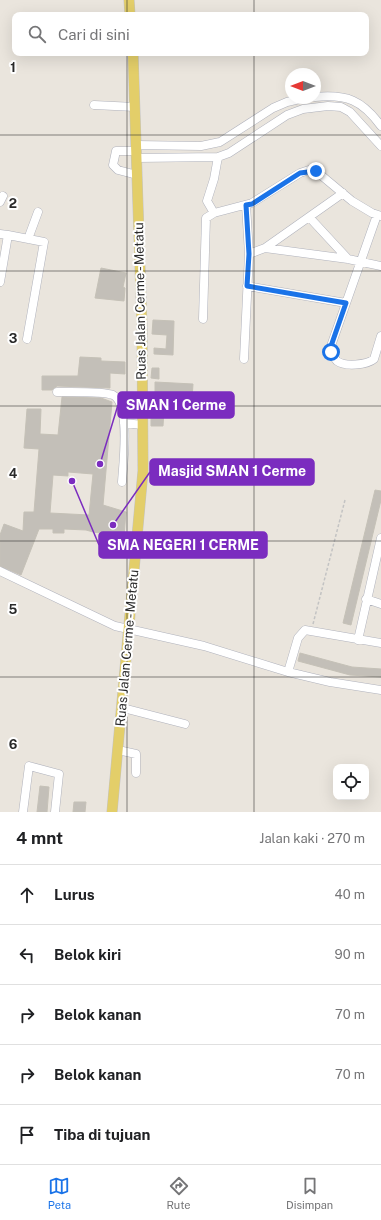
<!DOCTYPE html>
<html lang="id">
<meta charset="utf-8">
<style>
body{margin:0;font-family:"Public Sans",sans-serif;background:#f6f6f6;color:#202124}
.controls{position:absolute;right:12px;bottom:12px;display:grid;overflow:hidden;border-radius:8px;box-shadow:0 4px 16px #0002}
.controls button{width:36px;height:36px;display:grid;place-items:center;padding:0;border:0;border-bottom:1px solid #e0e0e0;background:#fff;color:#202124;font:20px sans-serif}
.compass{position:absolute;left:285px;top:68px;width:36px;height:36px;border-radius:50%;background:#fff;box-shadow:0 4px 16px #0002;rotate:270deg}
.stop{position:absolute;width:12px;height:12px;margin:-9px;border:3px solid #1a73e8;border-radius:50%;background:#fff}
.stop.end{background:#1a73e8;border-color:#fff;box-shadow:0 1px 4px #0008}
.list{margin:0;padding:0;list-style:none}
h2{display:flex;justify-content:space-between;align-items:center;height:52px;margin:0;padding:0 16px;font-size:17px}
h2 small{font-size:13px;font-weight:400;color:#757577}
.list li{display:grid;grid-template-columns:26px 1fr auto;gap:12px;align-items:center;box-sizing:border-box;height:60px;padding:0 16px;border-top:1px solid #e0e0e0}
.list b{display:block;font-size:15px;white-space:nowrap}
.list em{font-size:13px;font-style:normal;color:#757577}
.icon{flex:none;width:22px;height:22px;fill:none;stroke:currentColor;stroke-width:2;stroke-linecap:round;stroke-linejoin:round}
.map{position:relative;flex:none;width:381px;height:812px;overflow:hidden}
.search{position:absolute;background:#fff;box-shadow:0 4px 16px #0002;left:12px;right:12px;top:12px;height:44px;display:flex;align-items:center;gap:10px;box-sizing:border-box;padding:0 14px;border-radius:8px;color:#757577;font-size:15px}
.sheet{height:352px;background:#fff}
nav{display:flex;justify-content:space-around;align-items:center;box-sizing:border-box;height:56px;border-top:1px solid #e0e0e0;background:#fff;font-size:11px;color:#757577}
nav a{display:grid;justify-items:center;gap:2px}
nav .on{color:#1a73e8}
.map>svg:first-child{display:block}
.building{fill:#c3bfb8;stroke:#c5c1b7;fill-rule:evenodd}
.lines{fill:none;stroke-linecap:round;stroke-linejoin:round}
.minor-casing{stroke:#b0b2bc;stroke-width:9}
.major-casing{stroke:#c3c3c3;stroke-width:11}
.path{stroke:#c3c3c3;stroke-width:1.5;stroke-dasharray:3 2;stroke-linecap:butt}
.minor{stroke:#fff;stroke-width:8}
.major{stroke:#e3ce69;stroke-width:10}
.route{stroke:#1a73e8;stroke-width:5}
.grid{fill:none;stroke:#2a2a2a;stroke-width:1;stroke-opacity:0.55}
.labels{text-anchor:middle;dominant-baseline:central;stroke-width:4;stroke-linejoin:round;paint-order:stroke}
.street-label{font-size:13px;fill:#2a2a2a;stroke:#fff}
.grid-label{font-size:13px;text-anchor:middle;font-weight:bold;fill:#2a2a2a;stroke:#fff;stroke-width:4;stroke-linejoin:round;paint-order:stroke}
.leader{fill:none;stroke:#7b2cbf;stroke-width:1.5}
.callout-dot{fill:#7b2cbf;stroke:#fff;stroke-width:1.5}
.callout{fill:#7b2cbf;stroke:#7b2cbf;stroke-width:1.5}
.callout-label{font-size:14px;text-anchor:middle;font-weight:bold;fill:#fff}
</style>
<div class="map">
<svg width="381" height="812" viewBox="0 0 381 812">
<rect width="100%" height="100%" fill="#eae5dd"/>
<!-- building -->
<path class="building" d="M101,268l25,5 -3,14 2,1 -1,13 -29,-3z
M153,320l21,1 -1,34 -19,-1v-6l12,1 1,-14 -15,-1z
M80,357l21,1v3l24,1v12l-15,-1v15l-53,-2 -5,4h-10v-14h36z
M152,368h7v11l-8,-1z
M155,382l38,2 -1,15 -37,-2z
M62,397l39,1 11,4 -9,103 23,7 -2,24 -31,-4 -7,-2 -22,-1v4h-11v-4h-14l-18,46 -21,-9v-31l4,-11 19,7 1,-19h10l5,-63 -15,-1 3,-39h14l-1,25 18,1zM68,472l25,2 -4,41 -39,-2 3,-38 15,1z
M151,409l13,1 -1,16h-12z
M375,490l6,1v9l-30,125 -8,-2z
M300,653l52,14 29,2v8l-31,-2 -52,-14z
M40,786l9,1 -2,25h-10z
M74,802h12l-1,10h-12z"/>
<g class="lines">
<defs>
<path id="minor" d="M315,97c32,-3 47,3 66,29
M94,105l41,2
M136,145l65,1 19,-4 53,-34 14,-6 17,-4
M136,151h-20l-3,14 5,5 19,5
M218,157l-4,22 -7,22 7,12 38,-10 48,-30 9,-3 7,1 36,30 20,12 9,3
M137,158l81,-1 11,-4 58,-38 16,-6 25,-3 13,1 9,5 31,34
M0,202l3,-6
M246,205l3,49 16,-6 83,11 33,7
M377,215l-46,131c0,6 2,11 6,15 8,6 30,4 37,-2l7,-23
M310,218l38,41
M0,234l8,1 -8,47
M8,235l36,7 -17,97
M28,239l10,-27
M265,248l78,-55
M247,286l99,17
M203,319l3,-101 8,-5
M244,359l5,-105
M57,392c12,0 46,-1 56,3 18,9 10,70 9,87
M124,423l19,2
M0,571l115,55 89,20 84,26 42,10 51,8
M366,599l15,5
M358,640l23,-102
M288,672l10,-34 7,-8 76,13
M123,708l62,16
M118,750l18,4v19
M23,812l6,-46 30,8 -4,38"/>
<path id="major" d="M129,0l1,15
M112,812l31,-341 -1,-143 -9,-275"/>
</defs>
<!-- minor casing -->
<use href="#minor" class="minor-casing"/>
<!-- major casing -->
<use href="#major" class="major-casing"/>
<!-- path -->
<path class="path" d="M313,624l32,-124"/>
<!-- minor -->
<use href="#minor" class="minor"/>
<!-- major -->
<use href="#major" class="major"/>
</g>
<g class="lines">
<!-- route -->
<path class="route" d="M316,171l-16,2 -48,31 -6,1 3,49 -2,32 99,17 -15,43v6"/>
</g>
<!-- grid -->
<path class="grid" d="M127,0v15M254,0v15M127,53v759M254,53v759M0,135h381M0,271h381M0,406h381M0,541h381M0,677h381"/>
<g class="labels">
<!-- street labels -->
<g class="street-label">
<text transform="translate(140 301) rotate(-91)">Ruas Jalan Cerme - Metatu</text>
<text transform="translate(127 648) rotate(-85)">Ruas Jalan Cerme - Metatu</text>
</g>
</g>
<g class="grid-label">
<text x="13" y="72">1</text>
<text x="13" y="208">2</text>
<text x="13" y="343">3</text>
<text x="13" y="478">4</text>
<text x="13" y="614">5</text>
<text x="13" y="749">6</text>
</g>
<!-- callouts -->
<path class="leader" d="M100 464L118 405M113 525L150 472M72 481L99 545"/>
<g class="callout-dot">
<circle cx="100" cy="464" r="4"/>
<circle cx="113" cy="525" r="4"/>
<circle cx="72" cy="481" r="4"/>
</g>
<g class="callout">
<rect x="118" y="392" width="116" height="26" rx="4"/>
<rect x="150" y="459" width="164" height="26" rx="4"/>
<rect x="99" y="532" width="168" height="26" rx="4"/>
</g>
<g class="callout-label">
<text x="176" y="410">SMAN 1 Cerme</text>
<text x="232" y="476">Masjid SMAN 1 Cerme</text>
<text x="183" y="550">SMA NEGERI 1 CERME</text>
</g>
</svg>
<div class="controls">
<button><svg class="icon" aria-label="locate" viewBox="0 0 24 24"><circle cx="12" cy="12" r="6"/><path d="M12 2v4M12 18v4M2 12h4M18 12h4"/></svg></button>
</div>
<svg class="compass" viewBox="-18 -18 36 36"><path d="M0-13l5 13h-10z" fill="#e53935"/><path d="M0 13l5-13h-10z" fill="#757577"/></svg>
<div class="stop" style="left:331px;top:352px"></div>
<div class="stop end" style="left:316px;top:171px"></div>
<div class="search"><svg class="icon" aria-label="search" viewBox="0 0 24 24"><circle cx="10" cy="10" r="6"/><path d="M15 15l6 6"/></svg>Cari di sini</div>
</div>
<section class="sheet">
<h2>4 mnt<small>Jalan kaki · 270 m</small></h2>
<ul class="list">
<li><svg class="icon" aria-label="ahead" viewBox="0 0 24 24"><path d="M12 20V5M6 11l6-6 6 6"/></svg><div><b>Lurus</b></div><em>40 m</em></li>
<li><svg class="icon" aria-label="left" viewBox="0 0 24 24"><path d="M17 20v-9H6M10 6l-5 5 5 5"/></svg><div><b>Belok kiri</b></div><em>90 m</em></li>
<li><svg class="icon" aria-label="right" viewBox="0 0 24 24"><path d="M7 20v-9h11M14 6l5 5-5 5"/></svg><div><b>Belok kanan</b></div><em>70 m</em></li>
<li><svg class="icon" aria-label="right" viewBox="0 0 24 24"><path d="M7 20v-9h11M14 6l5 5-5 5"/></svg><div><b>Belok kanan</b></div><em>70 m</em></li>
<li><svg class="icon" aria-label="arrive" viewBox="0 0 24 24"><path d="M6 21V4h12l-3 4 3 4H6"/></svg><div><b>Tiba di tujuan</b></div></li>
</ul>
</section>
<nav>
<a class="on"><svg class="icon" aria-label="map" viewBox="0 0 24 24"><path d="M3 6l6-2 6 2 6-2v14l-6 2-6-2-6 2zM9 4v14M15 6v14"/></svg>Peta</a>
<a><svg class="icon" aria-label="directions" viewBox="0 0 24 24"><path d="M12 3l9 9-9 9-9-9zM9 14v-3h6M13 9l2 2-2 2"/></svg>Rute</a>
<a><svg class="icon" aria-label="saved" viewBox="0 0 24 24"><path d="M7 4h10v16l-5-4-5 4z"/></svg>Disimpan</a>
</nav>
